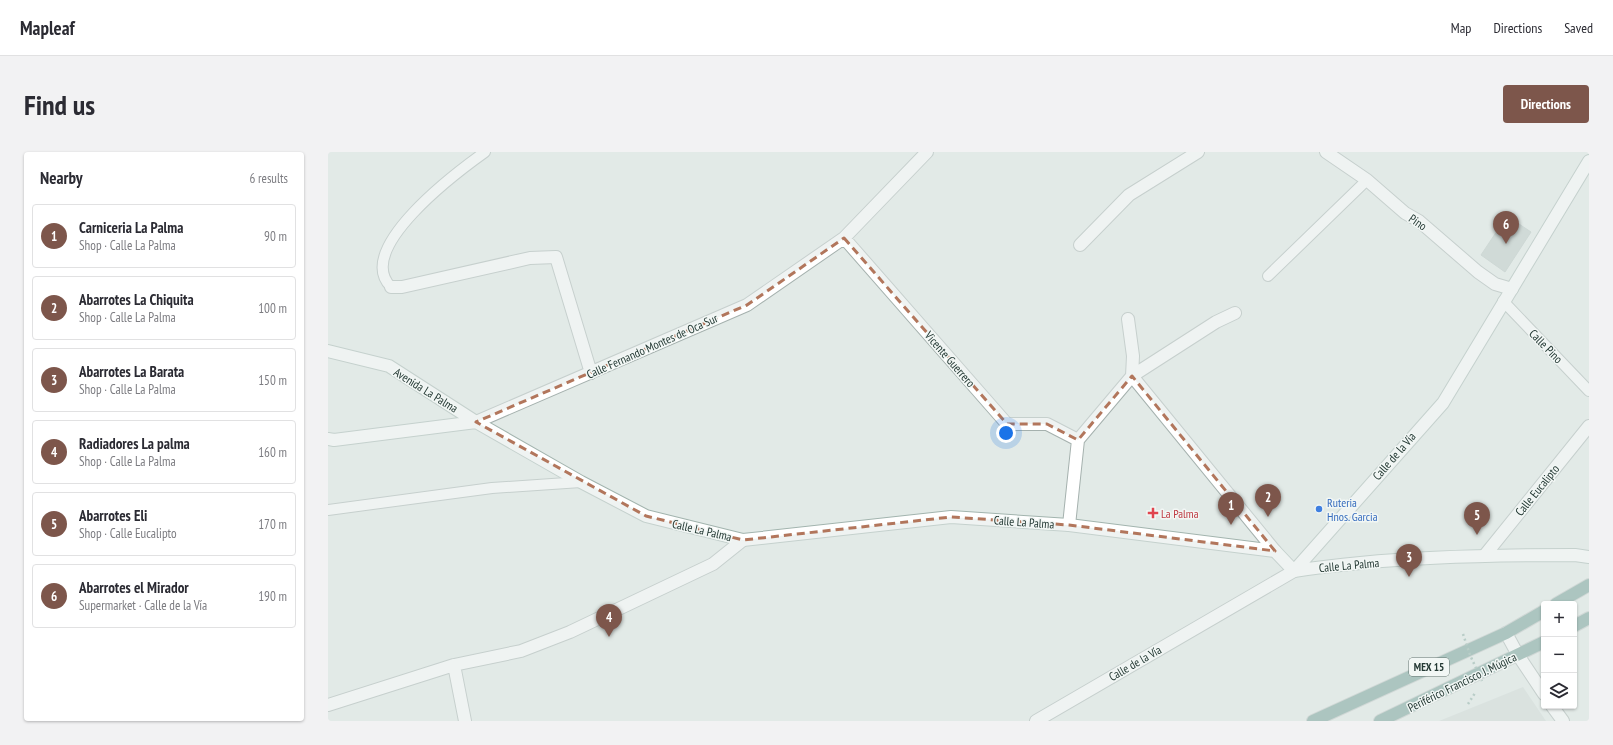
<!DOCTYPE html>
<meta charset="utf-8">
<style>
body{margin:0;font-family:"PT Sans Narrow",sans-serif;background:#f2f2f3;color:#2b2b33}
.controls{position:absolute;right:12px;bottom:12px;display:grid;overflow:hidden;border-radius:4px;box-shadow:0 1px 3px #0004}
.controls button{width:36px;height:36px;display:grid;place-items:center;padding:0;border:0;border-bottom:1px solid #e1e1e2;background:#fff;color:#2b2b33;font:20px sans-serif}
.you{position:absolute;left:678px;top:281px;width:14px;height:14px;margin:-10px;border:3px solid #fff;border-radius:50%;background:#1a73e8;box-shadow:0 0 0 6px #1a73e833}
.badge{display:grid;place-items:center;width:26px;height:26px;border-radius:50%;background:#7d564b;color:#fff;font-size:13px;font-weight:700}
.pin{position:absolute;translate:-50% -33px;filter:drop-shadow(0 1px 2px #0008)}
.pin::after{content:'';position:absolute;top:21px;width:14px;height:12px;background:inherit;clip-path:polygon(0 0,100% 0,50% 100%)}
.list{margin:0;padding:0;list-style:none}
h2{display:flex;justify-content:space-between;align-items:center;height:52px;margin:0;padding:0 16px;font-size:17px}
h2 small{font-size:13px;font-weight:400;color:#7c7c81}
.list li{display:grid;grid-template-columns:26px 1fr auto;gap:12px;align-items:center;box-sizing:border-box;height:64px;margin:0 8px 8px;padding:0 8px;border:1px solid #e1e1e2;border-radius:4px}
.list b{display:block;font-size:15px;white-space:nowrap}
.list p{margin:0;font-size:13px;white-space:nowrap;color:#7c7c81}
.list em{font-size:13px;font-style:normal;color:#7c7c81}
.icon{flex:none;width:22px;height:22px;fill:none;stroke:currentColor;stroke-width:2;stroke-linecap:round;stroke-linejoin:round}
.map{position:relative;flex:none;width:1261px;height:569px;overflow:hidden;border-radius:4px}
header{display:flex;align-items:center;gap:24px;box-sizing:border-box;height:56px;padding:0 20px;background:#fff;border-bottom:1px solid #e1e1e2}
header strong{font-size:19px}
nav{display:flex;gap:22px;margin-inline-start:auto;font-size:14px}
.intro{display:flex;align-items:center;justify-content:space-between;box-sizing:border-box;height:96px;padding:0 24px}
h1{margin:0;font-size:28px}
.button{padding:10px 18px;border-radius:4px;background:#7d564b;color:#fff;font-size:14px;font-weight:700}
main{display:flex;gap:24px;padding:0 24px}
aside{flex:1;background:#fff;border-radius:4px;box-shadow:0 1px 3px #0004}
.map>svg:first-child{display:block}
.built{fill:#d0dad6}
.building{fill:#bac7c3;stroke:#b5c3be}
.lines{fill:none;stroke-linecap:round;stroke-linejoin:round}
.lane-casing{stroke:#a5b1ae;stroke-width:12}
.street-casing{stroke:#a5b1ae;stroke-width:14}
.secondary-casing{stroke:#a2b4ae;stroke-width:14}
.primary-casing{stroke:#bdc4c2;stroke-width:14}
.path{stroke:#86aaa0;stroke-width:2.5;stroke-dasharray:2 3;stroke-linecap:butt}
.lane{stroke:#fff;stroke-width:10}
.street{stroke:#fff;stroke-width:12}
.secondary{stroke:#fff;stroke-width:12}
.primary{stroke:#6c9a90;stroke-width:12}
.path-bridge{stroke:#86aaa0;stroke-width:2.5;stroke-dasharray:2 3;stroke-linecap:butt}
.marked{fill:none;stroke:#b2765c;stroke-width:3;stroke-dasharray:8 5;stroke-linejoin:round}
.shop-dot{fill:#3f7fe0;stroke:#f2f7f5;stroke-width:1.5}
.health-dot{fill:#e0444e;stroke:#f2f7f5;stroke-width:1.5}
.labels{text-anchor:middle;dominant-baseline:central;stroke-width:3;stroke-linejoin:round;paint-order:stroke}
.shield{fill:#f2f7f5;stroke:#62726e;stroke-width:1}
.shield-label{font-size:11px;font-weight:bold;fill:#243934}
.street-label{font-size:12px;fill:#243934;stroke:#f2f7f5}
.shop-label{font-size:12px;fill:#366cbe;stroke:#f2f7f5;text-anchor:start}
.health-label{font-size:12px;fill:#be3a42;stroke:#f2f7f5;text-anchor:start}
</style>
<header>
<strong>Mapleaf</strong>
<nav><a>Map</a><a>Directions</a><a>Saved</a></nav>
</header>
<div class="intro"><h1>Find us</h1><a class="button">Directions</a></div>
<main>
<aside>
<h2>Nearby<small>6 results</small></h2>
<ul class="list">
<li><span class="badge">1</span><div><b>Carniceria La Palma</b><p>Shop · Calle La Palma</p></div><em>90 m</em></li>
<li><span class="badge">2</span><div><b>Abarrotes La Chiquita</b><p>Shop · Calle La Palma</p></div><em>100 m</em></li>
<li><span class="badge">3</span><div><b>Abarrotes La Barata</b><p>Shop · Calle La Palma</p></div><em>150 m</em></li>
<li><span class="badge">4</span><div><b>Radiadores La palma</b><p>Shop · Calle La Palma</p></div><em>160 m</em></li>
<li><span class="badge">5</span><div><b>Abarrotes Eli</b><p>Shop · Calle Eucalipto</p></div><em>170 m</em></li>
<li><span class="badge">6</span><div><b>Abarrotes el Mirador</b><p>Supermarket · Calle de la Vía</p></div><em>190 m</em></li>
</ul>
</aside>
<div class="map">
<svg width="1261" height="569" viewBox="0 0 1261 569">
<rect width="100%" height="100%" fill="#e2eae7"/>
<!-- built -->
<path class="built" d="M1195,535l23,34h-107l52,-21z"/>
<!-- building -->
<path class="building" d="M1179,64l24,16 -26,40 -24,-17z"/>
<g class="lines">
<defs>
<path id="lane" d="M940,124l99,-96
M63,135c-38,-38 66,-115 94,-135
M1175,149l86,90
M0,358l164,-22 89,-6"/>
<path id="street" d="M998,0l41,28 38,33 14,8 59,51 17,12 17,5
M516,86l163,186h40l31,16
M752,93l49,-50 69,-43
M63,135h11l128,-29 26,-1 35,116
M800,167l5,37 -1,20 143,175
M148,270l271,-117 97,-67 83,-86
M741,373l9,-85 54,-64 84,-54 19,-9
M1157,403l104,-129
M1178,481l12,22 26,39
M126,513l11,56
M0,553l126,-40 67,-14 49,-19 143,-68 30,-24
M1224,554l11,15
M708,569l258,-150"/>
<path id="secondary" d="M0,199l61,15 87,56 105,60 65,34 97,24 208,-23 118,8 206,26 19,20
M0,287l6,1 142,-18
M966,419l149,-168 146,-242
M966,419c92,-14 189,-16 281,-16l14,2"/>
<path id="primary" d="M1228,452l33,-19
M1246,474l15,-8
M985,569l193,-88 38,-22
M1052,569l164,-79"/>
</defs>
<!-- lane casing -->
<use href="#lane" class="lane-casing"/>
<!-- street casing -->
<use href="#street" class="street-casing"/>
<!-- secondary casing -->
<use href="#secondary" class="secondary-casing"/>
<!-- primary casing -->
<use href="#primary" class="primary-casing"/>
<!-- path -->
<path class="path" d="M1140,552l7,-11"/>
<!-- lane -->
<use href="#lane" class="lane"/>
<!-- street -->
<use href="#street" class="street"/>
<!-- secondary -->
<use href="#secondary" class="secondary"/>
<!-- primary -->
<use href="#primary" class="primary"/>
<!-- path-bridge -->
<path class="path-bridge" d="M1135,482l7,21 12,26"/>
</g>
<!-- marked area -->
<path d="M0 0H1261V569H0ZM516,86l163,186h40l31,16 54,-64 143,175 -206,-26 -118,-8 -208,23 -97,-24 -170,-94 271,-117z" fill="#e2eae7" fill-opacity=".55" fill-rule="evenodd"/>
<path class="marked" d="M516,86l163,186h40l31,16 54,-64 143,175 -206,-26 -118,-8 -208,23 -97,-24 -170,-94 271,-117z"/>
<!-- markers -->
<circle class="shop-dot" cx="991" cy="357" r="4"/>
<path class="health-dot" d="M823 355h4v4h4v4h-4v4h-4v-4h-4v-4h4z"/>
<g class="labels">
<!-- shield labels -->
<rect class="shield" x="1081" y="506" width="40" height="18" rx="3"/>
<g class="shield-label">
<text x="1101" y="515">MEX 15</text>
</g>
<!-- street labels -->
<g class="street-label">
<text transform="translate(1090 70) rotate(35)">Pino</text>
<text transform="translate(324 194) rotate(-24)">Calle Fernando Montes de Oca Sur</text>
<text transform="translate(1218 194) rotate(46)">Calle Pino</text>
<text transform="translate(622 207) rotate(49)">Vicente Guerrero</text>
<text transform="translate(98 238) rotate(32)">Avenida La Palma</text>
<text transform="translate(1066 304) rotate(-49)">Calle de la Vía</text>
<text transform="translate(1209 338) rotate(-51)">Calle Eucalipto</text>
<text transform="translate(696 370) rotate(4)">Calle La Palma</text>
<text transform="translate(374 378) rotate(13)">Calle La Palma</text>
<text transform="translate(1021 413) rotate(-5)">Calle La Palma</text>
<text transform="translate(807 511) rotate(-30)">Calle de la Vía</text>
<text transform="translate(1134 530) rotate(-26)">Periférico Francisco J. Múgica</text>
</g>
<!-- shop labels -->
<g class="shop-label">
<text x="999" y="350">Ruteria<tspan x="999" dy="14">Hnos. Garcia</tspan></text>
</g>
<!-- health labels -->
<g class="health-label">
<text x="833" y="361">La Palma</text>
</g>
</g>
</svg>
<div class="controls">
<button>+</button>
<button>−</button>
<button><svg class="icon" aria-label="layers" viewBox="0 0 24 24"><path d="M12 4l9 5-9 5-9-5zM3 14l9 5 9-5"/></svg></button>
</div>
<div class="you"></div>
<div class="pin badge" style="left:903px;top:373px">1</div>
<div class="pin badge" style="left:940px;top:365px">2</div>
<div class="pin badge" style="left:1081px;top:425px">3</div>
<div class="pin badge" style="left:281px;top:485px">4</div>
<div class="pin badge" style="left:1149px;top:383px">5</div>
<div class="pin badge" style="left:1178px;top:92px">6</div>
</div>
</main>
